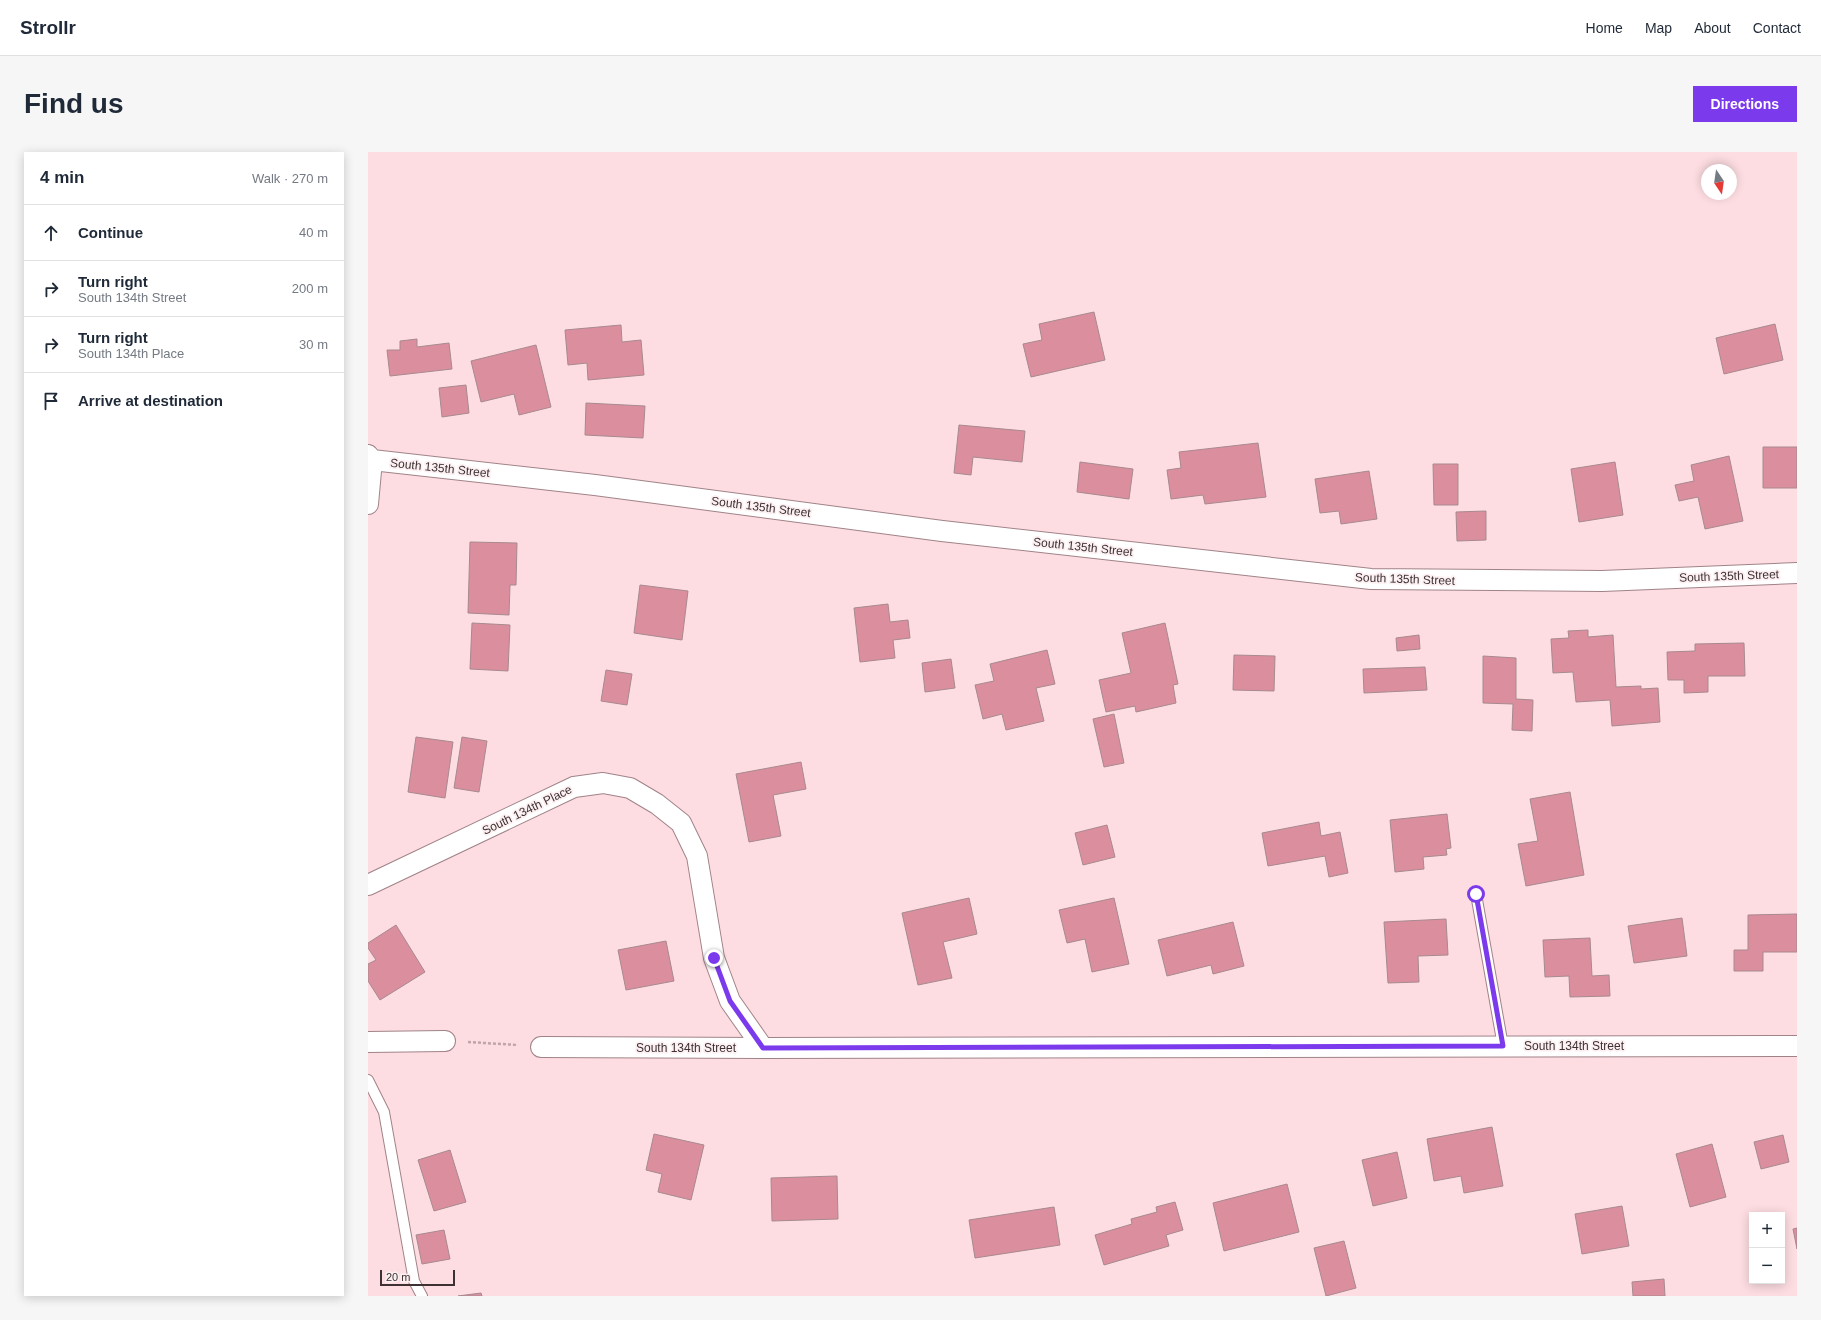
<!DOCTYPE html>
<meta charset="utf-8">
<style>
body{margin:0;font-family:Arial,sans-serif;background:#f6f6f7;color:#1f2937}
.controls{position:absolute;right:12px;bottom:12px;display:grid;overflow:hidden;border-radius:0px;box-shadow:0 2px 10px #0003}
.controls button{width:36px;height:36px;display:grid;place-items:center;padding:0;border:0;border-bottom:1px solid #e0e1e3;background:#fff;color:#1f2937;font:20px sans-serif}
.compass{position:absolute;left:1333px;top:12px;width:36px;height:36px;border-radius:50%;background:#fff;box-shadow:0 2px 10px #0003;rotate:167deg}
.scale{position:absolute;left:12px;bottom:10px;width:75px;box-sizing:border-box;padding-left:4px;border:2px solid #3d3133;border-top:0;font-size:11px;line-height:14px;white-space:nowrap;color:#3d3133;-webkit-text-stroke:3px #fdf0f2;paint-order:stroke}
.stop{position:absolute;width:12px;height:12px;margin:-9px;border:3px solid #7c3aed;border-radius:50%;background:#fff}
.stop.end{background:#7c3aed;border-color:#fff;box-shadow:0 1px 4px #0008}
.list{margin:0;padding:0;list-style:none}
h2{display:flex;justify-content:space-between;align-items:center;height:52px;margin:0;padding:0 16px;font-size:17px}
h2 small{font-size:13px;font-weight:400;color:#747a83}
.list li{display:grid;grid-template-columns:26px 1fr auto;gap:12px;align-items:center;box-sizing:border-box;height:56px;padding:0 16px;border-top:1px solid #e0e1e3}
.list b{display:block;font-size:15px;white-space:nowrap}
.list p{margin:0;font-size:13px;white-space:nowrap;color:#747a83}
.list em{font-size:13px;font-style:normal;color:#747a83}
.icon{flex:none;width:22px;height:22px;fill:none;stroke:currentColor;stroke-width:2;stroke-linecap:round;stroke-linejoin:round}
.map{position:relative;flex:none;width:1429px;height:1144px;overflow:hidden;border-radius:0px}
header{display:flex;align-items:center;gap:24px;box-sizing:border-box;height:56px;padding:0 20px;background:#fff;border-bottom:1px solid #e0e1e3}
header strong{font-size:19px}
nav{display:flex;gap:22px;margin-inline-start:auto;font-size:14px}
.intro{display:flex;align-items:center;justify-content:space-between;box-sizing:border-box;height:96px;padding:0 24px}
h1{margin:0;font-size:28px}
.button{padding:10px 18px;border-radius:0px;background:#7c3aed;color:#fff;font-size:14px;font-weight:700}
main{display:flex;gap:24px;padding:0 24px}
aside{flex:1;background:#fff;border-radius:0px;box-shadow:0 2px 10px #0003}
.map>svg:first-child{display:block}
.building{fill:#db8f9e;stroke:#a7898e}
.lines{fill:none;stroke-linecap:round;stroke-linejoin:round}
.lane-casing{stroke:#a08388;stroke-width:12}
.street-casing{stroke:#a08388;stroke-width:22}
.path{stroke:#bfa5a9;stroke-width:2.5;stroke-dasharray:3 2;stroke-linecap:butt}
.lane{stroke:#fff;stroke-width:10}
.street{stroke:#fff;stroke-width:20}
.route{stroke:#7c3aed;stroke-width:5}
.labels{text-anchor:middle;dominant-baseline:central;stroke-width:3.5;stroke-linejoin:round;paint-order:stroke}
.street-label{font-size:12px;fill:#3d3133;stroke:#fdf0f2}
</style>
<header>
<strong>Strollr</strong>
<nav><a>Home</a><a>Map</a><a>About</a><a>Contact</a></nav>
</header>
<div class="intro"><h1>Find us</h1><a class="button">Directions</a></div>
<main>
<aside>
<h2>4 min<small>Walk · 270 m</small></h2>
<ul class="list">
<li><svg class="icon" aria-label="ahead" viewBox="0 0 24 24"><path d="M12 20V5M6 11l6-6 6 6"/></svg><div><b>Continue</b></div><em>40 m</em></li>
<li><svg class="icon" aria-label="right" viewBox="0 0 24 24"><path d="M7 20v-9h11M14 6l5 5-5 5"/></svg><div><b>Turn right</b><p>South 134th Street</p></div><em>200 m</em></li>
<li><svg class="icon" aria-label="right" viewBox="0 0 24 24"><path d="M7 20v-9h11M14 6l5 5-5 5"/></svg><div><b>Turn right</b><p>South 134th Place</p></div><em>30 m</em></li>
<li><svg class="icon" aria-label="arrive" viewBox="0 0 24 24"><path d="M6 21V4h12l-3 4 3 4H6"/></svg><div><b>Arrive at destination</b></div></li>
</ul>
</aside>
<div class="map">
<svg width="1429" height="1144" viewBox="0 0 1429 1144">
<rect width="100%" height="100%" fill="#fddde2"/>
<!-- building -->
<path class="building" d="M726,160l11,48 -74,17 -8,-33 19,-4 -3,-16z
M1407,172l8,36 -59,14 -8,-36z
M253,173l1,17 19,-2 3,35 -56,5 -1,-17 -19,2 -3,-35z
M49,187v8l32,-4 3,26 -62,7 -3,-26h13v-9z
M168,193l15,62 -32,8 -5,-21 -33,8 -10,-41z
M98,233l3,28 -27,4 -3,-29z
M218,251l59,3 -2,32 -58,-3z
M591,273l66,6 -3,31 -49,-5 -2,18 -17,-2z
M890,291l8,54 -61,7 -2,-9 -32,4 -4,-29 14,-2 -2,-16z
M1395,295h34v41h-34z
M1361,304l14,65 -38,8 -7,-32 -19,4 -4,-16 19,-4 -3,-16z
M712,310l53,7 -4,30 -52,-7z
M1247,310l8,53 -44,7 -8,-53z
M1065,312h25v41h-24z
M1001,319l8,48 -36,5 -2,-13 -19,2 -5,-34z
M1118,359v29l-29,1 -1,-29z
M102,390l47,1 -1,42h-6l-1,30 -41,-2z
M272,433l48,6 -6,49 -48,-7z
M520,452l2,18 18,-2 2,18 -17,2 2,18 -35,4 -6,-54z
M104,471l38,2 -2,46 -38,-2z
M797,471l13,61 -5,1 3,18 -40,9 -1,-6 -29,6 -7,-32 32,-7 -9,-40z
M1220,478v7l25,-2 3,52 25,-1v3l17,-1 2,34 -48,4 -2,-26 -34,2 -3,-30 -20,1 -2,-34 18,-1 -1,-7z
M1051,483l1,14 -23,2 -1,-13z
M1376,491l1,33h-37v16l-24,1v-13h-16l-1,-28 28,-1v-7z
M679,498l8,34 -19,4 8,33 -38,9 -4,-16 -19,5 -8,-34 19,-4 -4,-17z
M866,503l41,1 -1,35 -41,-1z
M1115,504l33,2v41l17,1 -1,31 -20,-1 1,-26 -30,-1z
M583,507l4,29 -30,4 -3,-29z
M1057,515l2,23 -63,3 -1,-24z
M238,518l26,4 -5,31 -26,-4z
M746,562l10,49 -20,4 -11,-48z
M48,585l37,5 -8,56 -37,-6z
M94,585l25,4 -8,51 -25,-4z
M433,610l5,27 -33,6 8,41 -32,6 -13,-68z
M1202,640l14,83 -58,11 -8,-42 20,-3 -8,-42z
M1079,662l4,34 -5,1 1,6 -24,2 1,12 -29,3 -5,-52z
M951,670l2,14 19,-4 8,41 -19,4 -4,-21 -57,10 -6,-33z
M739,673l8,32 -32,8 -8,-32z
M601,746l8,36 -34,8 9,36 -34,7 -16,-72z
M746,746l15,66 -37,8 -7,-33 -18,4 -8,-33z
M1429,762v38h-34v19h-29v-21h14v-35z
M1314,766l5,38 -53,7 -6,-37z
M1078,767l2,36 -30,1 1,26 -31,1 -4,-61z
M865,770l11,44 -31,8 -2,-9 -44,11 -9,-36z
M28,773l29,47 -45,28 -12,-19v-17l8,-4 -8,-12v-5z
M1222,786l2,38 17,-1 1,21 -40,1 -1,-21 -24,1 -2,-37z
M298,789l8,40 -48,9 -8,-40z
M1124,975l11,59 -39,7 -3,-17 -27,5 -7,-42z
M286,982l50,11 -13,55 -33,-8 4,-18 -16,-4z
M1415,983l6,27 -28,7 -7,-27z
M1344,992l14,53 -36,10 -14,-53z
M82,998l16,52 -32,9 -16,-51z
M1029,1000l10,46 -34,8 -11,-46z
M469,1024l1,43 -66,2 -1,-43z
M919,1032l12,48 -75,19 -11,-48z
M807,1050l8,28 -17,5 3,11 -65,19 -9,-30 37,-11 -1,-5 26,-7 -1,-5z
M1254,1054l7,40 -47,8 -7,-40z
M686,1055l6,38 -85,13 -6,-38z
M1429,1076v21l-4,-20z
M76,1078l6,29 -28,5 -6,-29z
M976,1089l12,47 -30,8 -12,-48z
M1296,1127l1,17h-32l-1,-14z
M113,1141l1,3h-24z"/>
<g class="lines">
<defs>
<path id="lane" d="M1108,742l27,152
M0,928l16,32 30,169 8,15"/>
<path id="street" d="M0,303l4,5 -4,44
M4,308l223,25 347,46 429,48 231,2 195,-8
M0,733l206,-98 29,-4 27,5 27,16 24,19 16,33 17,102 16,43 33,47
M0,890l77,-1
M173,895l222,1 1034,-2"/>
</defs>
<!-- lane casing -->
<use href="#lane" class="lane-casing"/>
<!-- street casing -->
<use href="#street" class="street-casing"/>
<!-- path -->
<path class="path" d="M100,890l50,3"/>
<!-- lane -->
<use href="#lane" class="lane"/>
<!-- street -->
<use href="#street" class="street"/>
</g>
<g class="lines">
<!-- route -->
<path class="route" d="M346,806l16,43 33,47 740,-2 -27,-152"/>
</g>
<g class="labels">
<!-- street labels -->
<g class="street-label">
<text transform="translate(72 316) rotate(6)">South 135th Street</text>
<text transform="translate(393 355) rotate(7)">South 135th Street</text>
<text transform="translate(715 395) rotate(6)">South 135th Street</text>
<text transform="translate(1361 424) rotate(-2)">South 135th Street</text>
<text transform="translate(1037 427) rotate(2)">South 135th Street</text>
<text transform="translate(159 658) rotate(-26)">South 134th Place</text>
<text x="1206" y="894">South 134th Street</text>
<text x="318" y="896">South 134th Street</text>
</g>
</g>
</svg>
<div class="controls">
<button>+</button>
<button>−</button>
</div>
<svg class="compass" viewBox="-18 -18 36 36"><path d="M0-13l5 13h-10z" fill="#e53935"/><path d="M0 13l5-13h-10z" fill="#747a83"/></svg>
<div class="scale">20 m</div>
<div class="stop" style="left:1108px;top:742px"></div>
<div class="stop end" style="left:346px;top:806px"></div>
</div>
</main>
